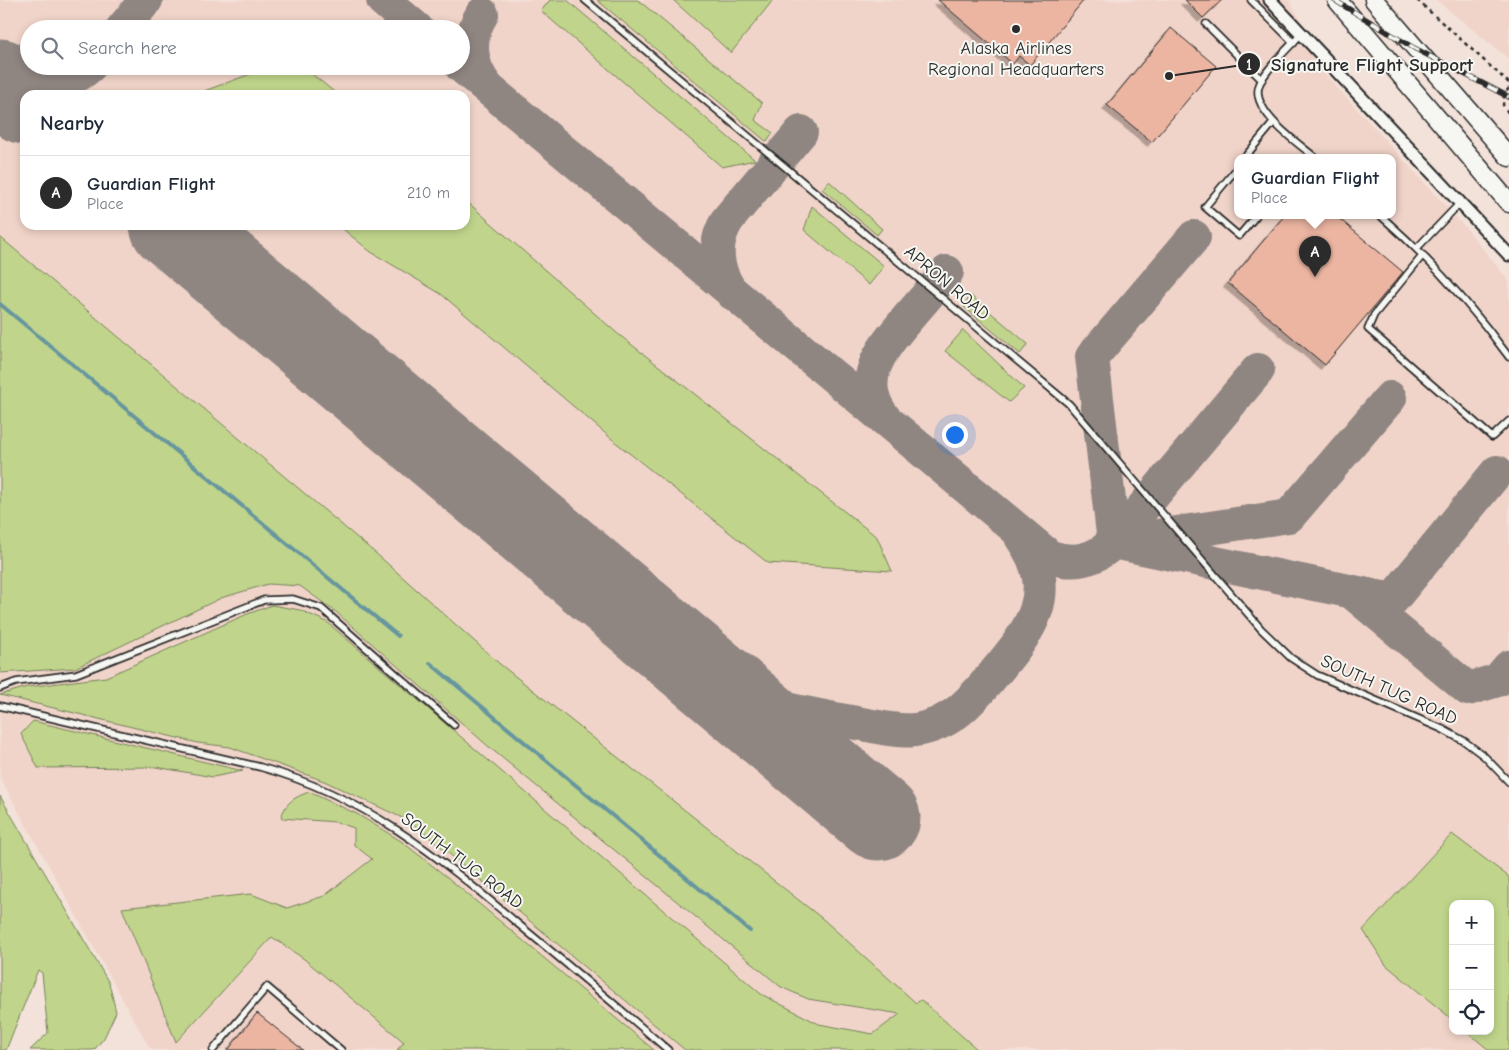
<!DOCTYPE html>
<meta charset="utf-8">
<style>
body{margin:0;font-family:"Comic Neue",sans-serif;background:#f6f6f7;color:#1f2937}
.controls{position:absolute;right:15px;bottom:15px;display:grid;overflow:hidden;border-radius:10px;box-shadow:0 2px 8px #0003}
.controls button{width:45px;height:45px;display:grid;place-items:center;padding:0;border:0;border-bottom:1px solid #e0e1e3;background:#fff;color:#1f2937;font:25px sans-serif}
.you{position:absolute;left:954px;top:434px;width:18px;height:18px;margin:-12px;border:4px solid #fff;border-radius:50%;background:#1a73e8;box-shadow:0 0 0 8px #1a73e833}
.badge{display:grid;place-items:center;width:32px;height:32px;border-radius:50%;background:#2b2b2b;color:#fff;font-size:16px;font-weight:700}
.pin{position:absolute;translate:-50% -41px;filter:drop-shadow(0 1px 2px #0008)}
.pin::after{content:'';position:absolute;top:26px;width:18px;height:15px;background:inherit;clip-path:polygon(0 0,100% 0,50% 100%)}
.popup{position:absolute;left:1234px;top:154px;width:162px;height:65px;box-sizing:border-box;display:grid;place-content:center;border-radius:10px;background:#fff;filter:drop-shadow(0 1px 4px #0005);font-size:16px;white-space:nowrap;color:#747a83}
.popup b{font-size:19px;color:#1f2937}
.popup::after{content:'';position:absolute;left:50%;top:100%;margin-left:-10px;border:10px solid transparent;border-top-color:#fff}
.list{margin:0;padding:0;list-style:none}
h2{display:flex;justify-content:space-between;align-items:center;height:65px;margin:0;padding:0 20px;font-size:21px}
h2 small{font-size:16px;font-weight:400;color:#747a83}
.list li{display:grid;grid-template-columns:32px 1fr auto;gap:15px;align-items:center;box-sizing:border-box;height:75px;padding:0 20px;border-top:1px solid #e0e1e3}
.list b{display:block;font-size:19px;white-space:nowrap}
.list p{margin:0;font-size:16px;white-space:nowrap;color:#747a83}
.list em{font-size:16px;font-style:normal;color:#747a83}
.icon{flex:none;width:28px;height:28px;fill:none;stroke:currentColor;stroke-width:2;stroke-linecap:round;stroke-linejoin:round}
.map{position:relative;flex:none;width:1509px;height:1050px;overflow:hidden}
.search{position:absolute;background:#fff;box-shadow:0 2px 8px #0003;left:20px;top:20px;width:450px;height:55px;display:flex;align-items:center;gap:12px;box-sizing:border-box;padding:0 18px;border-radius:28px;color:#747a83;font-size:19px}
.panel{position:absolute;background:#fff;box-shadow:0 2px 8px #0003;left:20px;top:90px;width:450px;height:140px;border-radius:15px}
.map>svg:first-child{display:block}
.built{fill:#f1d4c9;fill-rule:evenodd}
.green{fill:#c0d58b;stroke:#76805b}
.lines{fill:none;stroke-linecap:round;stroke-linejoin:round}
.stream{stroke:#67969f;stroke-width:4}
.taxiway{stroke:#8f8682;stroke-width:34}
.runway{stroke:#8f8682;stroke-width:85}
.building{fill:#ebb5a1;stroke:#2b2b2b;filter:url(#shadow)}
.service-casing{stroke:#2b2b2b;stroke-width:9}
.minor-casing{stroke:#2b2b2b;stroke-width:15}
.primary-casing{stroke:#2b2b2b;stroke-width:21}
.path{stroke:#2b2b2b;stroke-width:2.5;stroke-dasharray:4 4;stroke-linecap:butt}
.service{stroke:#f6f6f2;stroke-width:5.5}
.minor{stroke:#f6f6f2;stroke-width:11}
.primary{stroke:#f6f6f2;stroke-width:18}
.rail-casing{stroke:#2b2b2b;stroke-width:5.5}
.rail{stroke:#f6f6f2;stroke-width:4;stroke-dasharray:11;stroke-linecap:butt}
.poi-dot{fill:#2b2b2b;stroke:#f6f6f2;stroke-width:2}
.labels{text-anchor:middle;dominant-baseline:central;stroke-width:4;stroke-linejoin:round;paint-order:stroke}
.poi-label{font-size:18px;fill:#2b2b2b;stroke:#f6f6f2}
.street-label{font-size:18px;fill:#2b2b2b;stroke:#f6f6f2}
.leader{fill:none;stroke:#2b2b2b;stroke-width:2}
.callout-dot{fill:#2b2b2b;stroke:#f6f6f2;stroke-width:2}
.mark-label{font-size:15px;text-anchor:middle;font-weight:bold;fill:#fff}
.callout-label{font-size:19px;text-anchor:middle;font-weight:bold;fill:#2b2b2b;stroke:#f6f6f2;stroke-width:4;stroke-linejoin:round;paint-order:stroke}
</style>
<div class="map">
<svg width="1509" height="1050" viewBox="0 0 1509 1050">
<defs>
<filter id="shadow"><feDropShadow dx="-4.5" dy="4.5" stdDeviation="0" flood-color="#0004"/></filter>
</defs>
<rect width="100%" height="100%" fill="#f3e2da"/>
<filter id="ink" filterUnits="userSpaceOnUse"><feTurbulence type="fractalNoise" baseFrequency=".02" numOctaves="2"/><feDisplacementMap in="SourceGraphic" scale="10" xChannelSelector="R" yChannelSelector="G"/><feConvolveMatrix kernelMatrix="1 2 1 2 8 2 1 2 1" color-interpolation-filters="sRGB"/></filter>
<g filter="url(#ink)">
<!-- built -->
<path class="built" d="M0,0h1289l11,19 13,42 153,167 43,53v769h-1355l-5,-3 -149,-269zM29,29h432v37h-432zM25,95h440v130h-440zM1238,158h154v58h-154zM1453,904h37v127h-37z
M1436,0h73v59z"/>
<!-- green -->
<path class="green" d="M550,0h17l188,160 -33,7 -181,-156z
M597,0h41l124,103 -7,17 18,13 -6,9z
M673,0h100l-42,53z
M272,66h30l36,29 -142,-1z
M829,181l53,48 -5,6 -55,-46z
M465,200l153,134 259,203 15,34 -124,-8 -149,-118 -178,-151 -70,-42 -33,-27h127z
M812,206l72,60 -15,19 -65,-55z
M0,237l380,320 121,108 323,255 92,83 5,-3 57,50h-293l-274,-228 -87,-41 -94,-34 -32,-4 -198,-48 27,-8 79,-10 139,-62 27,-10 28,5 27,12 434,372 58,30 54,10 27,-20 -92,-15 -27,-12 -292,-240 -153,-135 -36,-26 -32,-2 -47,14 -146,70 -75,5z
M970,295l58,49 -8,10 -56,-47z
M963,330l61,58 -15,14 -64,-51z
M33,721l210,50 -30,6 -57,-10 -118,1 -17,-34z
M309,792l48,22 44,27 46,36 207,173h-257l7,-8 -100,-83 -32,-22 -96,105 -54,-134 129,-14 36,14 37,-12 48,-37 -18,-14v-17l-18,-6 -55,-4c4,-16 14,-21 28,-26z
M0,796l109,187 7,29 -12,26 -10,12h-64l18,-17 -6,-60 -4,-3 -32,80h-6z
M1452,834l57,43v173h-20l-23,-19h24v-127h-37v116l-67,-55 -23,-35z"/>
<g class="lines">
<!-- stream -->
<path class="stream" d="M0,304l398,332
M430,663l320,268"/>
<!-- taxiway -->
<path class="taxiway" d="M383,0l34,29
M482,14c-15,24 -13,52 6,74
M122,29l24,-29
M461,66l589,491c25,8 45,3 64,-15l144,-172
M0,78c31,14 64,11 90,-12
M732,293c-17,-24 -20,-49 -4,-74l73,-87
M886,420c-32,-39 -5,-70 21,-101 13,-15 27,-31 40,-47
M1137,539l152,-23 101,-118
M1114,542l278,58 105,-128
M1114,542l-22,-185 102,-120
M1354,594l114,95 30,-9 11,-13
M739,699c41,9 82,18 123,25 17,3 35,8 53,6 36,-5 56,-29 78,-55 37,-44 68,-82 28,-138"/>
<!-- runway -->
<path class="runway" d="M0,81l25,21
M172,225l706,593"/>
</g>
<!-- building -->
<path class="building" d="M938,0h146l-54,65 -11,-9 -6,8z
M1185,0h37l-19,18z
M1171,28l45,38 -64,76 -45,-37z
M1284,216h52l67,56 -78,93 -97,-82z
M257,1013l46,37h-75z"/>
<g class="lines">
<defs>
<path id="service" d="M585,0l484,404 192,225 30,29 26,17 125,54 22,12 20,15 25,26
M1251,0l43,43
M1206,24l56,56
M1302,33c-12,14 -34,33 -42,50 -13,26 39,61 56,75
M1244,158l30,-36
M1238,167l-33,40 34,29 17,-20
M1381,216c48,42 90,89 128,141
M1417,248l43,-45
M1423,255l-49,60 -6,14 124,108 17,-16
M0,688l16,-6 60,-8 188,-74 29,-1 28,9 133,117
M0,706l260,61c105,29 175,87 257,156 51,42 101,84 151,127
M213,1050l54,-63 74,63"/>
<path id="minor" d="M1270,0l239,255"/>
<path id="primary" d="M1337,0l172,203
M1374,0l135,157"/>
</defs>
<!-- service casing -->
<use href="#service" class="service-casing"/>
<!-- minor casing -->
<use href="#minor" class="minor-casing"/>
<!-- primary casing -->
<use href="#primary" class="primary-casing"/>
<!-- path -->
<path class="path" d="M1417,0l92,83
M1509,88l-5,7 -1,10 6,9"/>
<!-- service -->
<use href="#service" class="service"/>
<!-- minor -->
<use href="#minor" class="minor"/>
<!-- primary -->
<use href="#primary" class="primary"/>
<defs>
<path id="rail" d="M1334,0l80,48 95,49"/>
</defs>
<!-- rail casing -->
<use href="#rail" class="rail-casing"/>
<!-- rail -->
<use href="#rail" class="rail"/>
</g>
</g>
<!-- markers -->
<circle class="poi-dot" cx="1016" cy="29" r="5"/>
<g class="labels">
<!-- poi labels -->
<g class="poi-label">
<text x="1016" y="48">Alaska Airlines<tspan x="1016" dy="21">Regional Headquarters</tspan></text>
</g>
<!-- street labels -->
<g class="street-label">
<text transform="translate(947 283) rotate(40)">APRON ROAD</text>
<text transform="translate(1389 690) rotate(24)">SOUTH TUG ROAD</text>
<text transform="translate(462 861) rotate(37)">SOUTH TUG ROAD</text>
</g>
</g>
<!-- callouts -->
<path class="leader" d="M1169 76L1249 64"/>
<g class="callout-dot">
<circle cx="1169" cy="76" r="5"/>
<circle cx="1249" cy="64" r="12"/>
</g>
<g class="mark-label">
<text x="1249" y="70">1</text>
</g>
<g class="callout-label">
<text x="1372" y="71">Signature Flight Support</text>
</g>
</svg>
<div class="controls">
<button>+</button>
<button>−</button>
<button><svg class="icon" aria-label="locate" viewBox="0 0 24 24"><circle cx="12" cy="12" r="6"/><path d="M12 2v4M12 18v4M2 12h4M18 12h4"/></svg></button>
</div>
<div class="you"></div>
<div class="pin badge" style="left:1315px;top:277px">A</div>
<div class="popup"><b>Guardian Flight</b>Place</div>
<div class="search"><svg class="icon" aria-label="search" viewBox="0 0 24 24"><circle cx="10" cy="10" r="6"/><path d="M15 15l6 6"/></svg>Search here</div>
<section class="panel">
<h2>Nearby<small></small></h2>
<ul class="list">
<li><span class="badge">A</span><div><b>Guardian Flight</b><p>Place</p></div><em>210 m</em></li>
</ul>
</section>
</div>
